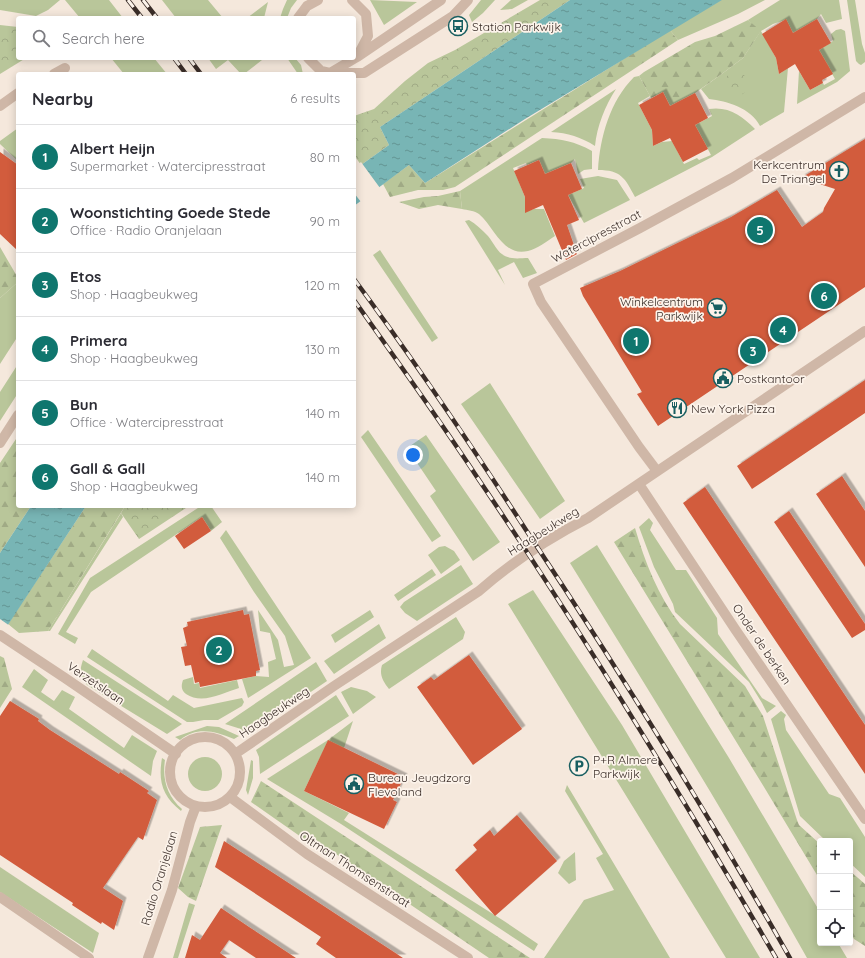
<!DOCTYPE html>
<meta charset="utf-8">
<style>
body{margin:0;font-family:Quicksand,sans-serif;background:#f2f2f3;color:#2b2b33}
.controls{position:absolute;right:12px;bottom:12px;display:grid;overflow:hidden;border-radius:4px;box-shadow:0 2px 10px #0003}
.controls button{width:36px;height:36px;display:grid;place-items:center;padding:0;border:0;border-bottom:1px solid #e1e1e2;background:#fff;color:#2b2b33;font:20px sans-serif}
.you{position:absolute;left:413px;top:455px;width:14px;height:14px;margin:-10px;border:3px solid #fff;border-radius:50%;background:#1a73e8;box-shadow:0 0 0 6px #1a73e833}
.badge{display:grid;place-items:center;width:26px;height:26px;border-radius:50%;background:#0f766e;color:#fff;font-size:13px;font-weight:700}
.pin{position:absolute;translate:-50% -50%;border:2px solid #fff;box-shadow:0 1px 4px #0006}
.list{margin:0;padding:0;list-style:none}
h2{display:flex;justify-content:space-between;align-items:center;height:52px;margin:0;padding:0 16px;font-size:17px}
h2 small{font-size:13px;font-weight:400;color:#7c7c81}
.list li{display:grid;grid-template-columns:26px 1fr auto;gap:12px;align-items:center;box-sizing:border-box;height:64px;padding:0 16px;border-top:1px solid #e1e1e2}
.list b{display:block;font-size:15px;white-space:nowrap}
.list p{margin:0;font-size:13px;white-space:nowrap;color:#7c7c81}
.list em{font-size:13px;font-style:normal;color:#7c7c81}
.icon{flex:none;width:22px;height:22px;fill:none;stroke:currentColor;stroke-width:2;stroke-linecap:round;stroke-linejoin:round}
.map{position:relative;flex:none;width:865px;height:958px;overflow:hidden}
.search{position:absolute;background:#fff;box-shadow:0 2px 10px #0003;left:16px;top:16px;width:340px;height:44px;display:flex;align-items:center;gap:10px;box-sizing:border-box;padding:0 14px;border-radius:4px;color:#7c7c81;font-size:15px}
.panel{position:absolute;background:#fff;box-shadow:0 2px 10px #0003;left:16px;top:72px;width:340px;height:436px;border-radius:4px}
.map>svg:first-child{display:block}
.grass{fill:#b9c69a}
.forest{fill:url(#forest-firs)}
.park{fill:url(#park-crowns)}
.water{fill:url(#water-ripples)}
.pier{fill:#f5e8dc}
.building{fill:#d25b3d;filter:url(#shadow)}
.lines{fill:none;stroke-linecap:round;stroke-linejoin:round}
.service{stroke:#cfb7a7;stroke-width:10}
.minor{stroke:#cfb7a7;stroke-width:10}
.rail-casing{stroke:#3a2d28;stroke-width:4.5}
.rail{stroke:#fcf3ea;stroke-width:3;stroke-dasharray:9;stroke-linecap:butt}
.labels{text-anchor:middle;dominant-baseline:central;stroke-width:3.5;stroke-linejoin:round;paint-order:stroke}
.poi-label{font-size:12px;fill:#3a2d28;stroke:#fcf3ea;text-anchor:start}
.street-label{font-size:12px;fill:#3a2d28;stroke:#fcf3ea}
</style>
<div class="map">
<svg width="865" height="958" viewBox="0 0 865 958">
<defs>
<pattern id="forest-firs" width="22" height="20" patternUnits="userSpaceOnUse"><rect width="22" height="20" fill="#b9c69a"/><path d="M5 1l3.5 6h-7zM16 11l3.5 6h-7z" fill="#a0aa85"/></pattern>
<pattern id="park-crowns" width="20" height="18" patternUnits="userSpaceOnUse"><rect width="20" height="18" fill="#b9c69a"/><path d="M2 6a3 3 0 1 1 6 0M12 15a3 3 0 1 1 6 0" fill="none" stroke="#a0aa85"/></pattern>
<pattern id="water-ripples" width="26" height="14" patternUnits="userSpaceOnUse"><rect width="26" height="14" fill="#78b5b5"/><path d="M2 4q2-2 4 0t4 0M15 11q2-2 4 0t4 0" fill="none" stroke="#639493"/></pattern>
<filter id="shadow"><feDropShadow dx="3.5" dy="-3.5" stdDeviation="0" flood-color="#0004"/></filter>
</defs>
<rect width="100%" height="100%" fill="#f5e8dc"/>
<!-- grass -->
<path class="grass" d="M0,0h60l-12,10 -12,6 -36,-6z
M65,0h44l14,18h-43z
M162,0h46l15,18h-47z
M287,0h10l-6,8 -4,10h-7l3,-9z
M370,0l47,2 -33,23z
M481,0h14l-12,13 -11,9 -3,-7z
M511,0h17l-16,9 -12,1z
M721,0h44l-27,14 -60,26 -8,-10z
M780,0h59l3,19 -16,4 -5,-9 -4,5 -24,14 -8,-13 -12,4 -12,7 15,27 3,16 9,-6 -4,44 -24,14c-9,-18 -33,-25 -51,-27l-8,-10 18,-13 24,-18 17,-26 -12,-12z
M847,0h8l7,44 3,9v9l-4,3 -2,-1 -3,-3z
M268,2l-4,16h-17z
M841,29l4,2 5,40 -13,11 -40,22 2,-33 11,19 13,-7 1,2 11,-6 -16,-29 14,-9 -2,-7 5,-4z
M111,58h43l13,16h-43z
M208,58h52l2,2 -18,14h-3l-13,-14 -12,9z
M287,58h8l6,7 2,9h-5z
M639,76l11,20 -12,7 14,27 1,16 9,-4 10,-1 12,23 13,-6 2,2 12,-5 -16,-30 17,-9 -3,-7c20,-3 33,7 46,20l-43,28 -77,40c-10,-19 -14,-27 -37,-27 2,-33 12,-69 36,-93z
M616,89c-11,17 -19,37 -21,57 -14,-9 -27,-13 -44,-14z
M18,128v33l-18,-17v-3z
M542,138c20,1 32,3 50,13v18l-8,1 -6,4 -3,-15 -4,4 -26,11 -6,-14 -12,5 -1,-2 -13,5 12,29v15l9,-3h10l11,27c-8,5 -18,13 -27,15 -25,6 -33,-23 -49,-37 -4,-3 -12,-4 -17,-5l-2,-18z
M598,176l19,4 13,20 -46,23 -16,-28 16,-7 -4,-9z
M469,220c7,4 13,10 19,16 8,10 10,20 24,22 5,1 11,0 16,0l9,15 -14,5 -9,-16 -16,8 7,15 -40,-64z
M380,250l58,88 -6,4 -59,-87z
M18,282v54l-18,28v-66z
M18,364v29l-18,28v-29z
M490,383l75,118 -25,18 -79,-115z
M368,430l73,106 -9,6 -71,-105z
M426,435l74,107 -27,19 -43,-65 6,-5 -29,-43z
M201,506h10l11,16 -11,9 -9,-14 -111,75 -25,40 12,6 -3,6 -17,-10 32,-56z
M121,513l2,4 -73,114h-2z
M649,518l4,5 -3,7 26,40h10l31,48 1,16 44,64 14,8 -9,7 -5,-10 -13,-21 -74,-70 -2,-8 -19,-37 -15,-40z
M226,530l85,128 -63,40 -6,-19 14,-3 13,1 -1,-15 8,-3 -6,-26 -10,-2 -2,-21 20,30 6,27 10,-2 -9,-29 -31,-44 -34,-54z
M597,545l132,213 91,154v31h18l9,15h-40c-75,-134 -156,-264 -237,-395z
M445,546l9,5 6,9 -19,14 -13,-19 11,-8z
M461,565l12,19 -56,37 -12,-8 -5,-6 4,-5z
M432,569l4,6 -38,26 -4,-6z
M533,590l89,135 138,233h-34l-218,-354z
M370,610l4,7 -39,26 -4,-8z
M456,617l9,15 -2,7 -74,50c-6,-8 -10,-14 -7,-24z
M379,624l7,14 -52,36 -10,-13z
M92,649l76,52 5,-6 21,13 48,-10 2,4 -2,4 -24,14h-14l-11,2h-6l-100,-65z
M83,660l99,64 -15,10 -80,-49c-7,-11 -8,-13 -4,-25z
M316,662l11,19 -80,54 -6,-6 -16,-5z
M34,669l14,11 -7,12 13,9 8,-11 13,7 -6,12 55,39 8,-13 25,16 -4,10 -2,15 -129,-89z
M193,677l1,7 5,-1 1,5 37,-8 2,8c-16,5 -37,17 -53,6 -5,-4 -5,-8 -3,-14z
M351,687l16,4 9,6 -23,17 -12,-22z
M336,695l13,21 -89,58 -1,-17 -3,-7z
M781,711l5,4 -2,4 2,11 43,64 11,4 25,39v40l-15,-14v-22h-24l-26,-25 -29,-97z
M353,721l-9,27 -16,-7 -24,50 45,22 -5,7 160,101 34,23 -4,7 -193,-127 -74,-45 61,-39z
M207,726l12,1 20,9 -5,3c-19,-8 -37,-13 -54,1l-5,-3z
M188 774a17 17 0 1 1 34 0a17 17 0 1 1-34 0Z
M162,758l3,2c-3,19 2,36 17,49l-1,2c-19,-15 -23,-30 -19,-53z
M251,760l2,1v17l-5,17 -2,-5z
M567,785l9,15 94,158h-126l40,-58 30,-10 -18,-32 7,-4 -38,-63z
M575,852l1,28 -7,4 -11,-11 6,-12z
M0,867l99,66 -6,20 -93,-61z
M189,903l6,2 -17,53h-5z"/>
<!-- forest -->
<path class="forest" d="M748,20l13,11 -18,27 -24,18 -24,17 -25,13 -7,-14 -12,6 -12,-22 5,-4 51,-30 20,-6z
M670,30l8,10 -223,147 -12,3h-25l-28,7 -7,-13 26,-19 16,18z
M460,191l2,18 -24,-4 -19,4 -20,-7 25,-5 14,-1z
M0,247l18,31v4l-18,16z
M18,436v70h13l-31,47v-90z
M86,506h39l-77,125 -29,2 -11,-9z
M635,528c10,34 23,68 45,96l65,62 18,30 34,104 2,5 21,19v36l-56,-93 -150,-245z
M0,656l4,2 8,31 -12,19z
M261,781l269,177h-41l-159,-108 -6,3 -73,-51z
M222,825l-26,76 -8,-4 -10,-9 22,-61z
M850,871l15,13v62l-11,-7 -4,-7z"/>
<!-- park -->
<path class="park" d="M540,0h30l-190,127 9,18 -28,20 -7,-10v-39l20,-7 31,-28 23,-18 27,-13z
M0,25l18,2v31h8l-26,16z
M724 84a12 12 0 1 1 24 0a12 12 0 1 1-24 0Z
M125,506h64l-50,33 -18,-26z"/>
<!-- water -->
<path class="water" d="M570,0h152l-197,119 -100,64 -16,-18 -55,41v-36l35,-25 -9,-18z
M31,506h55l-86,131v-84z"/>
<!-- pier -->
<path class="pier" d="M361,162l19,26 -19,14 -7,-9v-25z
M0,619l10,7 -10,13z"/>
<!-- building -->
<path class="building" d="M786,19l7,14 24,-14 14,24 -12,7 14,24 -11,6 1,3 -13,7 -15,-26 -16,10 -3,-16 -14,-24z
M663,92l7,14 25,-13 13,25 -13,7 13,24 -25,13 -13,-24 -17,8 -1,-16 -13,-25z
M865,139v148l-207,139 -21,-32 5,-2 -59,-96 -3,-8 40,-17 111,-54 46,-27 25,37 21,-15 1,-4 11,-19 -34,-11z
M0,152l18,13v86l-18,-17z
M539,160l6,14 26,-11 11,26 -14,6 11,25 -12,5 10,29 -11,6 -23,-55 -18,8v-16l-11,-26z
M865,380v33l-113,76 -15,-23z
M842,476l23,35v56l-49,-73z
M705,487l160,238v49l-182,-271z
M789,511l76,113v6l-13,8 -78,-116z
M202,517l9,14 -27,18 -9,-13z
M243,610l1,5 5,-1 11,56 -4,1v5l-56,11 -1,-5 -4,1 -4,-18 -6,1 -4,-19 6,-1 -4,-18 5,-2 -1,-4z
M469,655l53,74 -49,36 -56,-78 14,-10 3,3z
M10,701l29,18 -1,2 12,9 69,44 1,-2 29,19 -2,2 10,7 -14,40 -5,-3 -35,51 20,13 -9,29 -12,-8 -1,2 -29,-19 1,-2 -73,-48v-139z
M328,740l76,37 -11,23 4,2 -13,27 -80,-38z
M517,815l40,46 -62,55 -40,-46 22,-20 -4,-5 17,-15 4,6z
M224,841l57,37 122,80h-67l-20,-14 5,-7 -106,-70z
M221,908l28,19 47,31h-40l-27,-18 -9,13 7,5h-42l7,-23 8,5z"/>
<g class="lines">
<!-- service -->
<path class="service" d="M352,0l14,14 2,22 -10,19
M298,18l9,-12 11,-6
M308,58l13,13 9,2h34l89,-57 15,-16
M330,73l27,-16 84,-57
M0,443l18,-28"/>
<!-- minor -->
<path class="minor" d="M54,74l11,-6
M0,106l18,-13
M657,471l-18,-24 -98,-145 -8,-18 107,-56 92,-50 133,-81
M639,484l96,145 130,190
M0,635l65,43 111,76
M170 772a35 35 0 1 1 70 0a35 35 0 1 1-70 0Z
M235,754l99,-68 145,-95c33,-29 70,-53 109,-73l277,-187
M230,797l77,57 161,104
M0,897l89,61
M148,958l24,-68 18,-68 6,-16"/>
<defs>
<path id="rail" d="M128,0l14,18
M143,0l14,18
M174,58l12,16
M189,58l12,16
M354,279c60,81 117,166 172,251 93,140 181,282 264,428
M354,300c41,58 82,115 121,174 107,158 206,320 301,484"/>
</defs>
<!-- rail casing -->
<use href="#rail" class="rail-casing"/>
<!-- rail -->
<use href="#rail" class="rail"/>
</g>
<!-- icons -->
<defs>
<symbol id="bus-ring" viewBox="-11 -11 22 22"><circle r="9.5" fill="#fcf3ea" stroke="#195f61" stroke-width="1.5"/><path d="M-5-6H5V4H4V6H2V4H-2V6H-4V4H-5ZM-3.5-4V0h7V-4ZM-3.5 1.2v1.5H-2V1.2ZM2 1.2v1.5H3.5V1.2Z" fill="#195f61"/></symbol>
<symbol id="church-ring" viewBox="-11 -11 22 22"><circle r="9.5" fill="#fcf3ea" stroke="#195f61" stroke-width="1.5"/><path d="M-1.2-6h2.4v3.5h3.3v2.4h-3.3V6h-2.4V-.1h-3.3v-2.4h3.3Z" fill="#195f61"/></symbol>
<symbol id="supermarket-ring" viewBox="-11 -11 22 22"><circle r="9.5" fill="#fcf3ea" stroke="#195f61" stroke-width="1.5"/><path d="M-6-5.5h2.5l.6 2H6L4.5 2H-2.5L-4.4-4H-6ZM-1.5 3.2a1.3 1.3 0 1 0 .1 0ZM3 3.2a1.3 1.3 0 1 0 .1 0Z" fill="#195f61"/></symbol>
<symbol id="civic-ring" viewBox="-11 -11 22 22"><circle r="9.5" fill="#fcf3ea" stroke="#195f61" stroke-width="1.5"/><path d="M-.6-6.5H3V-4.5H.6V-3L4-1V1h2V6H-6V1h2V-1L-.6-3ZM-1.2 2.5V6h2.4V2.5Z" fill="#195f61"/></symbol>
<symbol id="restaurant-ring" viewBox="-11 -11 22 22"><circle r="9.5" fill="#fcf3ea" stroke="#195f61" stroke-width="1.5"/><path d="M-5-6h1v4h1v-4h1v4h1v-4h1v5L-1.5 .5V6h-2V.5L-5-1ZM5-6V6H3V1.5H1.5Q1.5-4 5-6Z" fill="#195f61"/></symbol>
<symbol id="parking-ring" viewBox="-11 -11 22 22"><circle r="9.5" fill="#fcf3ea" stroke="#195f61" stroke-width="1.5"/><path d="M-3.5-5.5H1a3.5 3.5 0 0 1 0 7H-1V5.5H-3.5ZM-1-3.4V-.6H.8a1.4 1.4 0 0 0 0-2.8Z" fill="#195f61"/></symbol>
</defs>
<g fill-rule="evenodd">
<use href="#bus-ring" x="447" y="15" width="22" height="22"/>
<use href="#church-ring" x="828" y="160" width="22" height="22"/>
<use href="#supermarket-ring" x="706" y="297" width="22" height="22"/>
<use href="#civic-ring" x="712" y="367" width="22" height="22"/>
<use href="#restaurant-ring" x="666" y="397" width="22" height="22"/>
<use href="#parking-ring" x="568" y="755" width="22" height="22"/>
<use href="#civic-ring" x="343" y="773" width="22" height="22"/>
</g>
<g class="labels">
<!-- poi labels -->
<g class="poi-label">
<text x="472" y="26">Station Parkwijk</text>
<text x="825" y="164" text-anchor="end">Kerkcentrum<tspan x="825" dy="14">De Triangel</tspan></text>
<text x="703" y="301" text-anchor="end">Winkelcentrum<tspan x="703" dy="14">Parkwijk</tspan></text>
<text x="737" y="378">Postkantoor</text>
<text x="691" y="408">New York Pizza</text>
<text x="593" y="759">P+R Almere<tspan x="593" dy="14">Parkwijk</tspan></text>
<text x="368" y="777">Bureau Jeugdzorg<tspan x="368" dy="14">Flevoland</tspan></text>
</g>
<!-- street labels -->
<g class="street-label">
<text transform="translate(596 236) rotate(-28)">Watercipresstraat</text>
<text transform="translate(543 531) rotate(-32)">Haagbeukweg</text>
<text transform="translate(762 644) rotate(56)">Onder de berken</text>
<text transform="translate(96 683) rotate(34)">Verzetslaan</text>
<text transform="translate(274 712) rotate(-34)">Haagbeukweg</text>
<text transform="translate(355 869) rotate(33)">Oltman Thomsenstraat</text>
<text transform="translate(159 878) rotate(-73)">Radio Oranjelaan</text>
</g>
</g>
</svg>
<div class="controls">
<button>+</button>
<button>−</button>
<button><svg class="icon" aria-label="locate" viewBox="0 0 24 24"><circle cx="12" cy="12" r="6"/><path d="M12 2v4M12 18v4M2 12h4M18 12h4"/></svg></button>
</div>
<div class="you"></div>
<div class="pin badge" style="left:636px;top:341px">1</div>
<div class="pin badge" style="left:219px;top:650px">2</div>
<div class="pin badge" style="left:753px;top:351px">3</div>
<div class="pin badge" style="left:783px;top:330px">4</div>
<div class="pin badge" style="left:760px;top:230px">5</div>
<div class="pin badge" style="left:824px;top:296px">6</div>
<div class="search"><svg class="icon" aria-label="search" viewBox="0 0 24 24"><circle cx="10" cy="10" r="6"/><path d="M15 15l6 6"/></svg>Search here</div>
<section class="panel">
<h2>Nearby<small>6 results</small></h2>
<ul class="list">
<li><span class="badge">1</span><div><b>Albert Heijn</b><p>Supermarket · Watercipresstraat</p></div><em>80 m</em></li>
<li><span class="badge">2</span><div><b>Woonstichting Goede Stede</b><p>Office · Radio Oranjelaan</p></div><em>90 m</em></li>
<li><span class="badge">3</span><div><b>Etos</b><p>Shop · Haagbeukweg</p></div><em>120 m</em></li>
<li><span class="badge">4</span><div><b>Primera</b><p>Shop · Haagbeukweg</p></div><em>130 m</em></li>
<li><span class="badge">5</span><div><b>Bun</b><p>Office · Watercipresstraat</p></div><em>140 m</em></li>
<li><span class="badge">6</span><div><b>Gall &amp; Gall</b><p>Shop · Haagbeukweg</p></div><em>140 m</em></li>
</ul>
</section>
</div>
